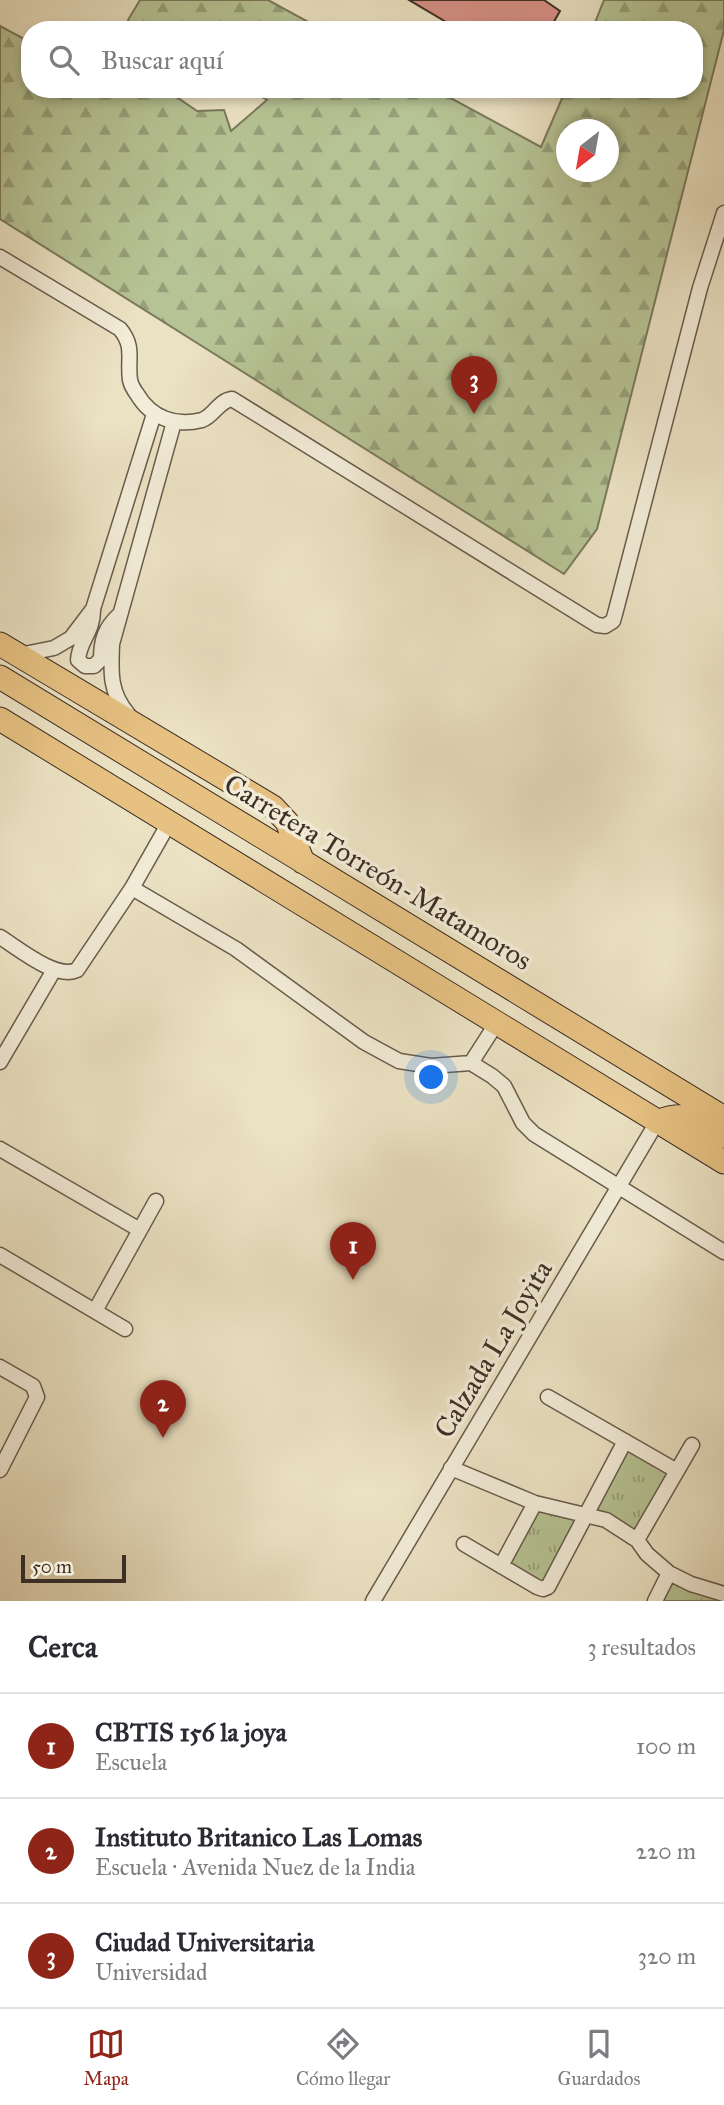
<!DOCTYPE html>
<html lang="es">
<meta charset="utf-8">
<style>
body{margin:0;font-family:"IM FELL Great Primer",serif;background:#f2f2f3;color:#2b2b33}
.compass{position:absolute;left:556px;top:119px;width:63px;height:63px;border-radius:50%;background:#fff;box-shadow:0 4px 10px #0003;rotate:211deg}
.scale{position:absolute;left:21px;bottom:18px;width:105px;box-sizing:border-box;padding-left:7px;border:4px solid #3e2f25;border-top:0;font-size:19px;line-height:24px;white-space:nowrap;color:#3e2f25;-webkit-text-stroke:5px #f2ecd8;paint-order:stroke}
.you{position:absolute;left:432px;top:1078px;width:24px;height:24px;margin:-18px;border:5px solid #fff;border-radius:50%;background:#1a73e8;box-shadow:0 0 0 10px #1a73e833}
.badge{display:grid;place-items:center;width:46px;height:46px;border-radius:50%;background:#8f2418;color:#fff;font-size:23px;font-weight:700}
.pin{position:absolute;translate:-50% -58px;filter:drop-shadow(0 2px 4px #0008)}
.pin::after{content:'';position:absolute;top:37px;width:24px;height:21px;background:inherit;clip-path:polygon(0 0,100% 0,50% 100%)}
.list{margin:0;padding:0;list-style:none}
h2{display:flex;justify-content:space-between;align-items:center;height:91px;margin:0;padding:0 28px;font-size:30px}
h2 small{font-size:23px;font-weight:400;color:#7c7c81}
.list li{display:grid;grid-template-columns:46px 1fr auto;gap:21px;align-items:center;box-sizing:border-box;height:105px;padding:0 28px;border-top:2px solid #e1e1e2}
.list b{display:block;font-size:26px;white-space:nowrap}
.list p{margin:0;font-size:23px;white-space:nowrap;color:#7c7c81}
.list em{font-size:23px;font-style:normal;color:#7c7c81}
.icon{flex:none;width:38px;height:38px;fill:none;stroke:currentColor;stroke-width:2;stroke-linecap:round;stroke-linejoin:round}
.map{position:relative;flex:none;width:724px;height:1601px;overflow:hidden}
.search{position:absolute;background:#fff;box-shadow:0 4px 10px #0003;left:21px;right:21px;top:21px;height:77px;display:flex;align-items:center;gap:18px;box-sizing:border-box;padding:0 24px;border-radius:28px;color:#7c7c81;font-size:26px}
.sheet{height:406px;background:#fff}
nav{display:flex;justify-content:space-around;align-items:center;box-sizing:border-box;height:98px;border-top:2px solid #e1e1e2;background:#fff;font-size:19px;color:#7c7c81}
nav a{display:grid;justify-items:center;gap:4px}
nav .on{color:#8f2418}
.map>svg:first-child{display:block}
.forest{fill:url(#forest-firs);stroke:#7a795c;stroke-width:2;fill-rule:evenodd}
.park{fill:url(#park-tufts);stroke:#7a795c;stroke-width:2}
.building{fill:#d79187;stroke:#3e2f25;stroke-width:2}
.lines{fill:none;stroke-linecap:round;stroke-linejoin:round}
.minor-casing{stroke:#695c4c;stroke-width:17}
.trunk-casing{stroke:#3e2f25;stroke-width:25}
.minor{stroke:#f2ecd8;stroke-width:14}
.trunk{stroke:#e6c182;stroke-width:23}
.labels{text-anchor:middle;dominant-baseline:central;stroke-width:7;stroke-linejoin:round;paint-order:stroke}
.street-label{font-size:28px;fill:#3e2f25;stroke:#f2ecd8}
</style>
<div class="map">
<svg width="724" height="1601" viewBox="0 0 724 1601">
<defs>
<pattern id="forest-firs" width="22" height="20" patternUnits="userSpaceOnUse" patternTransform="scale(1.75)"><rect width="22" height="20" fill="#b6c394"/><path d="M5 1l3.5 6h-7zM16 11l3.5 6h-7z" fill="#959f79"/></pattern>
<pattern id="park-tufts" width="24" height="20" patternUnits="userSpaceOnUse" patternTransform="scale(1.75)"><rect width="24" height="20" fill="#b6c394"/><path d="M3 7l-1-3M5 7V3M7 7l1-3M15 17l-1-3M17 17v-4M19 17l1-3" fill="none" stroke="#959f79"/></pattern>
</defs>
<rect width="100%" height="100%" fill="#ebe2c3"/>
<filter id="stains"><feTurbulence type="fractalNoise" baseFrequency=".00286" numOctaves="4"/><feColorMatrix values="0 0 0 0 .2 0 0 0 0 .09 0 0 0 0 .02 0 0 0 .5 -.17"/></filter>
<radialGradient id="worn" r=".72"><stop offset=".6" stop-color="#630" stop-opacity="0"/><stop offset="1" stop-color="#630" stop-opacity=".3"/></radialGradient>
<!-- forest -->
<path class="forest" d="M140,0h128l55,30h-189l-6,-10z
M604,0h120v30l-127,499 -33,45 -564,-355v-193l30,16v47h135l32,22 27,-1 7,21 36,-31 -19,-11h186l107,58 25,-58h128v-59h-102zM566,130h42v42h-42z"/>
<!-- park -->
<path class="park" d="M625,1444l49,28 -37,64 -48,-22z
M536,1506l46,12 -39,68 -38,-20z
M669,1576l55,21v4h-66z"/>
<!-- building -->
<path class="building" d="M409,0h135l16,11 -8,14 8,5h-111l2,-5z"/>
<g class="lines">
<defs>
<path id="minor" d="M0,257l120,72c15,18 7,30 10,51 1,5 4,10 7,14 14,24 39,33 65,26 12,-4 16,-19 30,-21l365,226 8,1 8,-5 2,-7 85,-326 24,-75
M93,611c0,21 -14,30 -15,49l7,6h9l7,-7c0,-19 4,-31 18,-44
M19,655l35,-7 17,-10 22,-29 61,-195
M128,714c-19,-22 -17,-43 -16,-70l62,-222
M132,888l104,61 128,93 35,19 32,5 40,-3 21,13 12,10 19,37 11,11 190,118
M0,937c18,11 56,43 77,33l55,-82 37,-65
M0,1062l54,-92
M471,1063l25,-39
M0,1149l140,81
M0,1255l125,74
M95,1311l61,-110
M0,1367l33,19 4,11 -37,73
M548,1397l129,74
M451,1468l84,35 71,17 31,20 10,14 22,19 22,11 33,10
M637,1540l55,-95
M464,1544l73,43 6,2 5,-2 77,-146
M501,1566l34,-63
M373,1601l284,-479
M655,1601l14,-28"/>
<path id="trunk" d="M0,644l273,163 14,15 16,40
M0,677l724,441
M0,719l724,443
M657,1122c32,-13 39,-1 67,14"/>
</defs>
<!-- minor casing -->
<use href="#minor" class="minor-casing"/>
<!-- trunk casing -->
<use href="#trunk" class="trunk-casing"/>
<!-- minor -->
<use href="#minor" class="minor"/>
<!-- trunk -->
<use href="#trunk" class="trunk"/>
</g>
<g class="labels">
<!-- street labels -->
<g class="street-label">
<text transform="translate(378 872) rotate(31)">Carretera Torreón-Matamoros</text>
<text transform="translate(493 1349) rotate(-59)">Calzada La Joyita</text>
</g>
</g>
<rect width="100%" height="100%" filter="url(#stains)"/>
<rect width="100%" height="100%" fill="url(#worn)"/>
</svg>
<svg class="compass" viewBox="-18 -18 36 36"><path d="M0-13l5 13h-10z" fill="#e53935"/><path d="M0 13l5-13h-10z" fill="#7c7c81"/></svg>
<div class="scale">50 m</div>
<div class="you"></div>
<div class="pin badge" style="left:353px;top:1280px">1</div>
<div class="pin badge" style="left:163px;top:1438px">2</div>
<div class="pin badge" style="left:474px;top:414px">3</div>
<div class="search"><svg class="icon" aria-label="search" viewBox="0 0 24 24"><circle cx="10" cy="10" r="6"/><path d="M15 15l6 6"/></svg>Buscar aquí</div>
</div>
<section class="sheet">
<h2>Cerca<small>3 resultados</small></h2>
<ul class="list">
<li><span class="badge">1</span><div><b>CBTIS 156 la joya</b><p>Escuela</p></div><em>100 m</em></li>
<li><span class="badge">2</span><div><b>Instituto Britanico Las Lomas</b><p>Escuela · Avenida Nuez de la India</p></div><em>220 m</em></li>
<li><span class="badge">3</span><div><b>Ciudad Universitaria</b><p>Universidad</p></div><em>320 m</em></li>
</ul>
</section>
<nav>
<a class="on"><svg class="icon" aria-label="map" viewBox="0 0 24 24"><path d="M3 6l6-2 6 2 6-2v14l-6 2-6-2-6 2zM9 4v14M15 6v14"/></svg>Mapa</a>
<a><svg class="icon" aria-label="directions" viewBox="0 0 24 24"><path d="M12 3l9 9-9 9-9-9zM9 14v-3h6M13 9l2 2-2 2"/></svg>Cómo llegar</a>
<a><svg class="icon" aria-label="saved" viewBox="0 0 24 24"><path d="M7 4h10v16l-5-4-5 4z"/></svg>Guardados</a>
</nav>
